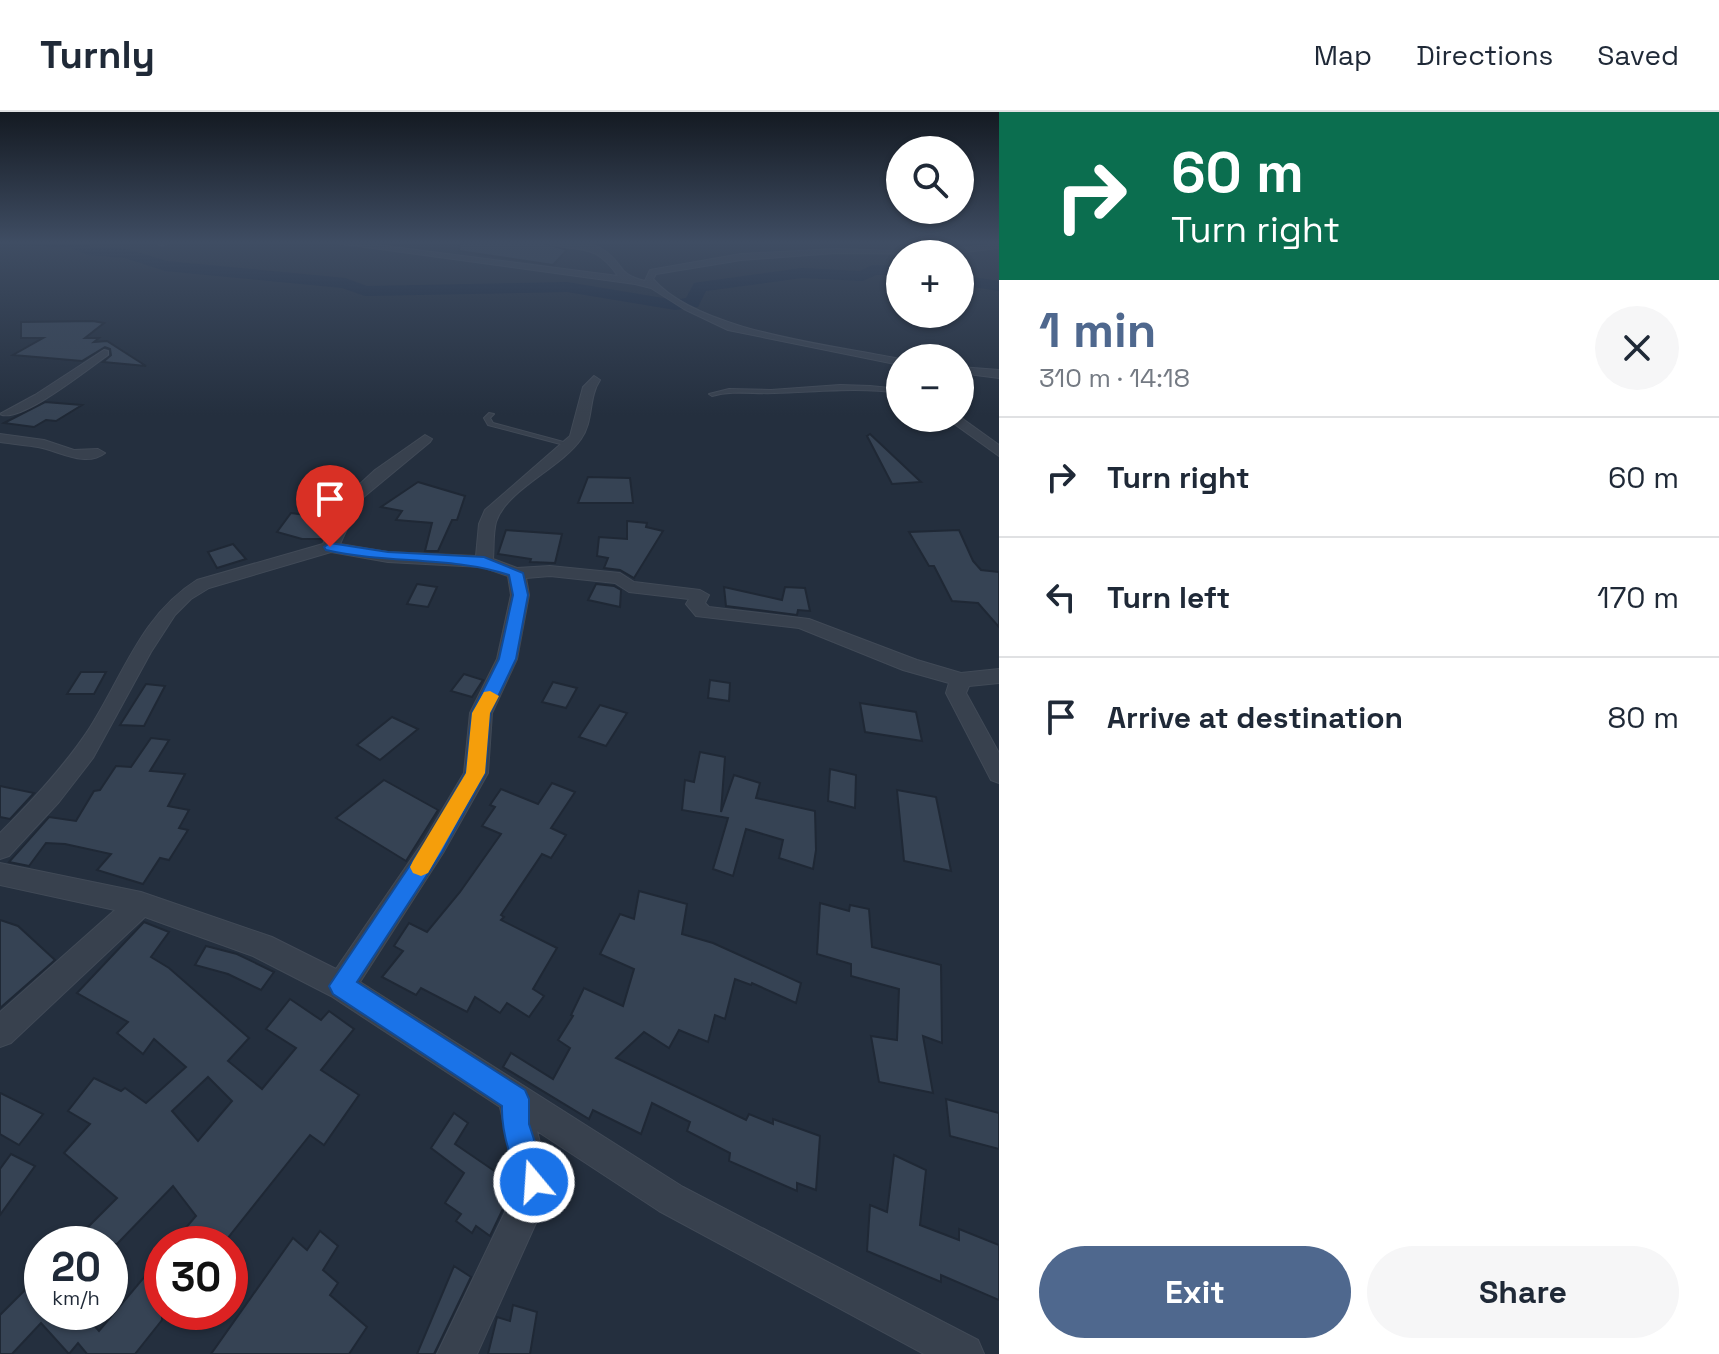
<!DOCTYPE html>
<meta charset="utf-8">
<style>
:root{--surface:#fff;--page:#f6f6f7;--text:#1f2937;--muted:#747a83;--line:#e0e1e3;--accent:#4f688e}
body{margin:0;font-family:"Space Grotesk",sans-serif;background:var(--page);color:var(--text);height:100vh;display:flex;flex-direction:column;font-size:30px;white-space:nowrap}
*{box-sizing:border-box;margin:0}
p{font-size:26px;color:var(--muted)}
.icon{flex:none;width:44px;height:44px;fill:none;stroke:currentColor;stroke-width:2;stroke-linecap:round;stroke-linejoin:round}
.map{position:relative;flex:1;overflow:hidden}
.drawer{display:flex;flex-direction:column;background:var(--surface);width:720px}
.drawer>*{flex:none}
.banner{background:#0b6e4f;color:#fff;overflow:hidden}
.tools{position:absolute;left:886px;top:24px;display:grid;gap:16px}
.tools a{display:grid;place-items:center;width:88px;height:88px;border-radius:50%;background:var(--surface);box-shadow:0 2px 6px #0004;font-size:40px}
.speed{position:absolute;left:24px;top:1114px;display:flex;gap:16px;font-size:40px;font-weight:700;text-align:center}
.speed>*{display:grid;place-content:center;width:104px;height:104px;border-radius:50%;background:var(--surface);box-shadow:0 2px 6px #0004;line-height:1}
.speed small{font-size:20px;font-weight:400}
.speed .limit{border:12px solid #d22;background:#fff;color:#111}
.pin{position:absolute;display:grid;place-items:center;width:68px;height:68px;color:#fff;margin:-82px -34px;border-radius:50% 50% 50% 0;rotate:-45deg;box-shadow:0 0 8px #0007}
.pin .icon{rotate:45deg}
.me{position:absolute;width:88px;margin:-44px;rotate:342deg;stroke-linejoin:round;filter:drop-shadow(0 0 6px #0008)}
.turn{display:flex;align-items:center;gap:28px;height:168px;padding:0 40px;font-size:36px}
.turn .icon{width:104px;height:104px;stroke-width:2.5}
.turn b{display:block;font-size:56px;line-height:68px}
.round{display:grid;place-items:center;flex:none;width:84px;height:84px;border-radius:42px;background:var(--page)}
.overview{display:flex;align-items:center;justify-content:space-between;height:136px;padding:0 40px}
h1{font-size:48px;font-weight:700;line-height:60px;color:var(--accent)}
.cta{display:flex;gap:16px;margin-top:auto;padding:16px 40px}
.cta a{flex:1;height:92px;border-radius:48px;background:var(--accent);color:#fff;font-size:32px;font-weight:700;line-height:92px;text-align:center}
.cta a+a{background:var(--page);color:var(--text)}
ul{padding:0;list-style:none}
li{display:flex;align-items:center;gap:24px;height:120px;padding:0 40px;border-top:2px solid var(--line)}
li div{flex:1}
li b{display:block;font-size:30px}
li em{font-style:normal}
header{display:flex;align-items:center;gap:48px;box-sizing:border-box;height:112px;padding:0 40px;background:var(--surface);border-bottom:2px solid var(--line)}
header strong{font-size:38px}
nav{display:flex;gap:44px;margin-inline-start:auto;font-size:28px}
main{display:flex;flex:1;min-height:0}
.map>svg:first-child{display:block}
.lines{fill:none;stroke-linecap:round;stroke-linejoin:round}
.river{fill:#17263c;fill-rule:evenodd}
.building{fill:#364354;stroke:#1f2835;stroke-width:2;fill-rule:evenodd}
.service-casing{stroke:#414a57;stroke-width:2}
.minor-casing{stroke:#414a57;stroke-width:2}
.service{fill:#38414e;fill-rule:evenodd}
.minor{fill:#38414e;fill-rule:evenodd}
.route{fill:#1a73e8;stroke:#114b97;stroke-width:2}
.slow{fill:#f59e0b}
</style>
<header>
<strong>Turnly</strong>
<nav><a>Map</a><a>Directions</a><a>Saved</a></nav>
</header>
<main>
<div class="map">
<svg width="999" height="1242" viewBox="0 0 999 1242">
<rect width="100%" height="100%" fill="#242f3e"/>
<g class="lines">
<!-- river -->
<g class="river">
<path d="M12,129h68l11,6 36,2 40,12 178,17 22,8 200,-4 108,18 11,-2 8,-15 6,-1 102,-14 58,3 12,-6h28v10h-24l-13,6 -61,-3 -96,13 -8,16 -23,3 -108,-18 -202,4 -23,-8 -177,-17 -40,-13 -37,-3 -17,-7 -52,-3z"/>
<path d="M960,163l39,6v10l-39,-6z"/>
</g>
</g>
<!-- building -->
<g class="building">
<path d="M460,129h78l29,9 -14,15 -94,-14z"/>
<path d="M93,209l11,2 -19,15h14l-5,4 13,-1 39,25 -43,-4 8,-7 -1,-6 -5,-2 -23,14 -69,-6 30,-17h-22v-16z"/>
<path d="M45,290l37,3 -26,16 -10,-1 -12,7 -30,-4z"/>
<path d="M870,322l51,48 -29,2 -25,-48z"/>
<path d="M588,365l42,1 3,25h-55z"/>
<path d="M418,370l47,14 -8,24h-5l-14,31h-13l7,-28 -36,-3 6,-9 -21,-4z"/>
<path d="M291,401l37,5 -6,21h-20l-25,-7z"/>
<path d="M627,409l20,2 -1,4 17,4 -29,47 -14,-8 -16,-2 4,-10 -11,-2 2,-19 28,2z"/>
<path d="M506,418l56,4 -7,29 -25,-1 1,-3 -33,-5z"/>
<path d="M959,418l14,31 8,9 18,2v55l-21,-24 -26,-2 -18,-35h-5l-20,-34z"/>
<path d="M233,432l13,15 -29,9 -9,-16z"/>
<path d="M417,472l20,3 -9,20 -21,-3z"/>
<path d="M596,472l18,2 7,4 -1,17 -32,-7z"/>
<path d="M724,475l58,13 3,-13 20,1 5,23 -12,-1 -1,5 -71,-9z"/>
<path d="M81,560h25l-12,22h-27z"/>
<path d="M464,562l19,6 -11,17 -21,-6z"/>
<path d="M710,568l20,3 -1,18 -21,-3z"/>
<path d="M553,570l24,6 -11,20 -24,-6z"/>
<path d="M146,572l19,2 -21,40 -24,-1z"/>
<path d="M860,591l56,9 6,29 -57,-9z"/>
<path d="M600,593l27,8 -21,33 -27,-9z"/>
<path d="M392,605l26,12 -38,31 -23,-15z"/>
<path d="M151,626l18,2 -19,31 35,3 -17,32 21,4 -10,18 9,2 -19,30 -9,-2 -17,26 -46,-14 14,-16 -46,-10 -19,-1 -17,23 -20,-4 40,-45 27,4 18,-30 6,-1 16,-24 15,1z"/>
<path d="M700,640l25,5 -4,55 13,-37 26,8 -4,15 59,13 1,39 -3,19 -34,-11 4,-18 -37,-11 -13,47 -20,-7 15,-51 -46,-8 3,-30 9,2z"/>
<path d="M830,657l26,6 -1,33 -27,-7z"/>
<path d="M384,668l54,30 -32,51 -70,-43z"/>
<path d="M552,671l23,9 -24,36 15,7 -15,23 -9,-4 -41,61 3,2 -3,3 56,28 -24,41 11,7 -15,21 -22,-14 -7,10 -25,-16 -8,15 -46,-24 -5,7 -34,-18 21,-26 -9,-5 15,-23 18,9 33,-40 41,-58 -19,-8 13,-19 -5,-2 11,-16 37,15z"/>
<path d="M0,674l34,7 -24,26 -10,-2z"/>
<path d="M897,678l39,7 15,74 -47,-10z"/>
<path d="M639,779l48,13 -5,30 31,9 88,40 -5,20 -44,-20 -1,2 -16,-6 -10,40 -10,-4 -7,27 -29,-12 -10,18 -25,-16 -28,26 130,62 3,-6 24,10v-5l47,17 -4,54 -19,-7v8l-68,-30 1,-8 -43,-22 3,-9 -38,-19 -11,31 -48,-24 -4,9 -86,-52 8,-14 42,26 17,-31 -12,-8 15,-24 -2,-1 13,-27 39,18 11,-37 -34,-15 20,-40 14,5z"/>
<path d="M820,791l29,8 1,-6 19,4 3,38 69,18 1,78 -19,-7 10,57 -54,-11 -8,-46 26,4 2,-51 -48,-13v-12l-34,-10z"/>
<path d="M0,808l18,6 37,34 -55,48z"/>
<path d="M144,810l25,10 -18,25 18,11 80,70 -21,23 34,28 34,-41 -30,-19 24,-30 31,21 8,-9 25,18 -33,41 38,25 -35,50 -14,-10 -87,109h-51l24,-28 -23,-30 -56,58h-46l46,-46 -53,-45 26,-29 -22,-13 26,-33 27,13 4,-3 21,15 40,-36 -32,-28 -11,15 -26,-21 11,-11 -51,-29zM208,965l24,24 -34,40 -26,-30z"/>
<path d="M206,834l31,8 37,18 -13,18 -33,-16 -33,-9z"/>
<path d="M0,981l43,21 -24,31 -19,-11z"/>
<path d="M946,987l53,14v36l-49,-13z"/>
<path d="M454,1001l14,10 -13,21 57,39v7l-22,46 -14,-10 -4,7 -16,-12 5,-7 -16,-11 19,-30 -33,-25z"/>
<path d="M11,1042l24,12 -35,49v-46z"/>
<path d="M894,1043l32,15 -6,55 39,15v-11l40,16v55l-58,-25v7l-74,-31 3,-46 17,7z"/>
<path d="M320,1119l18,15 -15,24 15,13 -8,12 37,32 -18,27h-138l82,-116 14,12z"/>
<path d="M162,1144v64l-27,34h-48l-9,-11 -9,11 -28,-31 -29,31h-12v-39l42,-42v39h40l17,19z"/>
<path d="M454,1154l17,11 -37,77h-17z"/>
<path d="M513,1193l24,7 -7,42h-42l9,-37 13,4z"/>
</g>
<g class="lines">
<defs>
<g id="service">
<path d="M840,273l30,1 30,3v4c-42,-6 -83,-1 -126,0 -21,1 -41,-3 -62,3l-3,-2 20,-5 42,1z"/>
<path d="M489,301l5,1 -4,4 3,5 78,21 -3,2 -80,-21 -4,-7z"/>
</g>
<g id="minor">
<path d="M161,129h9l-7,5 -4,-2z"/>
<path d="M322,129h24l272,35c-26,-38 -43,-21 -77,-35 21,0 46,-3 64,10 21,15 10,22 40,30l5,-11 91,-16 95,-5 87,3 76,-8v4l-53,6 -110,-1 -95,7 -85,14 -3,5c46,53 180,66 247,80v6l-172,-35 -44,-21 -33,-21 -16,-4z"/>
<path d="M104,238l4,1v4c-19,13 -89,70 -108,59l35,-19z"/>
<path d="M960,255l39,3v8l-39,-5z"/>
<path d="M594,264l6,4c-12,18 -6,41 -19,59 -20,29 -75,51 -85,83 -3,11 -2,25 -3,37l24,9 33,-2 70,7 14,9 66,8 9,5 -4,8 4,4 100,12 108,41 44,13 38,-4v14l-30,3 -3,7 33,60v30l-8,-3 -45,-87 3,-10 -46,-13 -104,-42 -103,-12 -10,-12 3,-5 -60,-7 -14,-9 -65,-7 -24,2 3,17 -12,64 -25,54 -4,60 -45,80 -83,129 323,205 295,153 6,14h-60l-265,-143 -122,-80 13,50 -6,24 -67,149h-40l78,-163 -1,-22 -14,-62 -169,-111 -78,-40 -108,-39 -134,126 -11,4v-35l115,-102 -115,-25v-22l141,29 131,45 64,32 89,-130 39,-66 6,-60 27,-54 14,-64 -3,-19 -26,-9 -94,-5 -57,-10 -122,36 -18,11 -16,16 -24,37 -58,106 -34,44 -50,54 -9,3v-26c32,-32 64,-66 89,-104 34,-53 52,-114 108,-149l126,-36 25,-49 27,-25 50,-35 7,4 -2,3 -70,58 -20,44 48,8 88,4 3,-32 6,-14 85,-74 13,-49z"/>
<path d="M960,305l39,28v11l-53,-38z"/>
<path d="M0,322l44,6 30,10 24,-1 7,4c-19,15 -46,-2 -67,-6 -13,-2 -25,-3 -38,-5z"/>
</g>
</defs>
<!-- service casing -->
<use href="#service" class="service-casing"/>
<!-- minor casing -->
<use href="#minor" class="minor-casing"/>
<!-- service -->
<use href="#service" class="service"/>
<!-- minor -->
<use href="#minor" class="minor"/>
</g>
<!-- sky -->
<linearGradient id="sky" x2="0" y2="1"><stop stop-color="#141a22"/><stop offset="0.43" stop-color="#3f4d63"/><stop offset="1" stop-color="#3f4d63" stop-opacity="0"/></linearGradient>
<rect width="999" height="303" fill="url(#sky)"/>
<!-- route -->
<path class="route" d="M330,431l58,9 96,5 39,16 5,22 -8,43 -4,21 -26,54 -5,60 -43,79 -85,130 168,108 4,9v25l19,58 -4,10 -10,4 -10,-4c-11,-27 -23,-57 -22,-86l-169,-112 -4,-8 98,-146 39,-67 6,-60 27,-54 14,-64 -4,-20c-56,-19 -123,-11 -183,-25l-2,-3z"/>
<!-- slow -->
<path class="slow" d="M490,579l9,5 -9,17 -5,60 -57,100 -7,3 -8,-3 -3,-6 3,-6 53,-88 6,-60 12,-21z"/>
</svg>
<div class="tools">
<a><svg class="icon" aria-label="search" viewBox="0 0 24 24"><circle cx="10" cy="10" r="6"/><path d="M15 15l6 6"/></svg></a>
<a>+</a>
<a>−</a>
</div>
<div class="speed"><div>20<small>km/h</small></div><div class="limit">30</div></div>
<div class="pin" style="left:330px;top:435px;background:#d93025"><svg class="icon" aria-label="arrive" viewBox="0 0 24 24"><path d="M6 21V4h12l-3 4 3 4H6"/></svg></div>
<svg class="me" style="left:534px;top:1070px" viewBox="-20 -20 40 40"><circle r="17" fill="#1a73e8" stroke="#fff" stroke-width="3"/><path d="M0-11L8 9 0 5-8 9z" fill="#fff"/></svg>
</div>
<section class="drawer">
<div class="banner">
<div class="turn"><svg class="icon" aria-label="right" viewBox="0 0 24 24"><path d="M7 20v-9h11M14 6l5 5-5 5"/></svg><div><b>60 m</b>Turn right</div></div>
</div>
<div class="overview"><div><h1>1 min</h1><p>310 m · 14:18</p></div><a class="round"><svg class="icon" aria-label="close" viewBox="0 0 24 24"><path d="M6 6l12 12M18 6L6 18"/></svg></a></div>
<ul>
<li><svg class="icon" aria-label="right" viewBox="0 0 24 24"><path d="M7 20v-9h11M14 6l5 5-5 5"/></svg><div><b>Turn right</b></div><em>60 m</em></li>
<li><svg class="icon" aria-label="left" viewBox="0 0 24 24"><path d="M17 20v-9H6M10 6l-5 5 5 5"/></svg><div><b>Turn left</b></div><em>170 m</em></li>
<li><svg class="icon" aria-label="arrive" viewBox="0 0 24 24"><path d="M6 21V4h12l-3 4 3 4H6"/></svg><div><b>Arrive at destination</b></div><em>80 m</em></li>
</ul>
<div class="cta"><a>Exit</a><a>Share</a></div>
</section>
</main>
